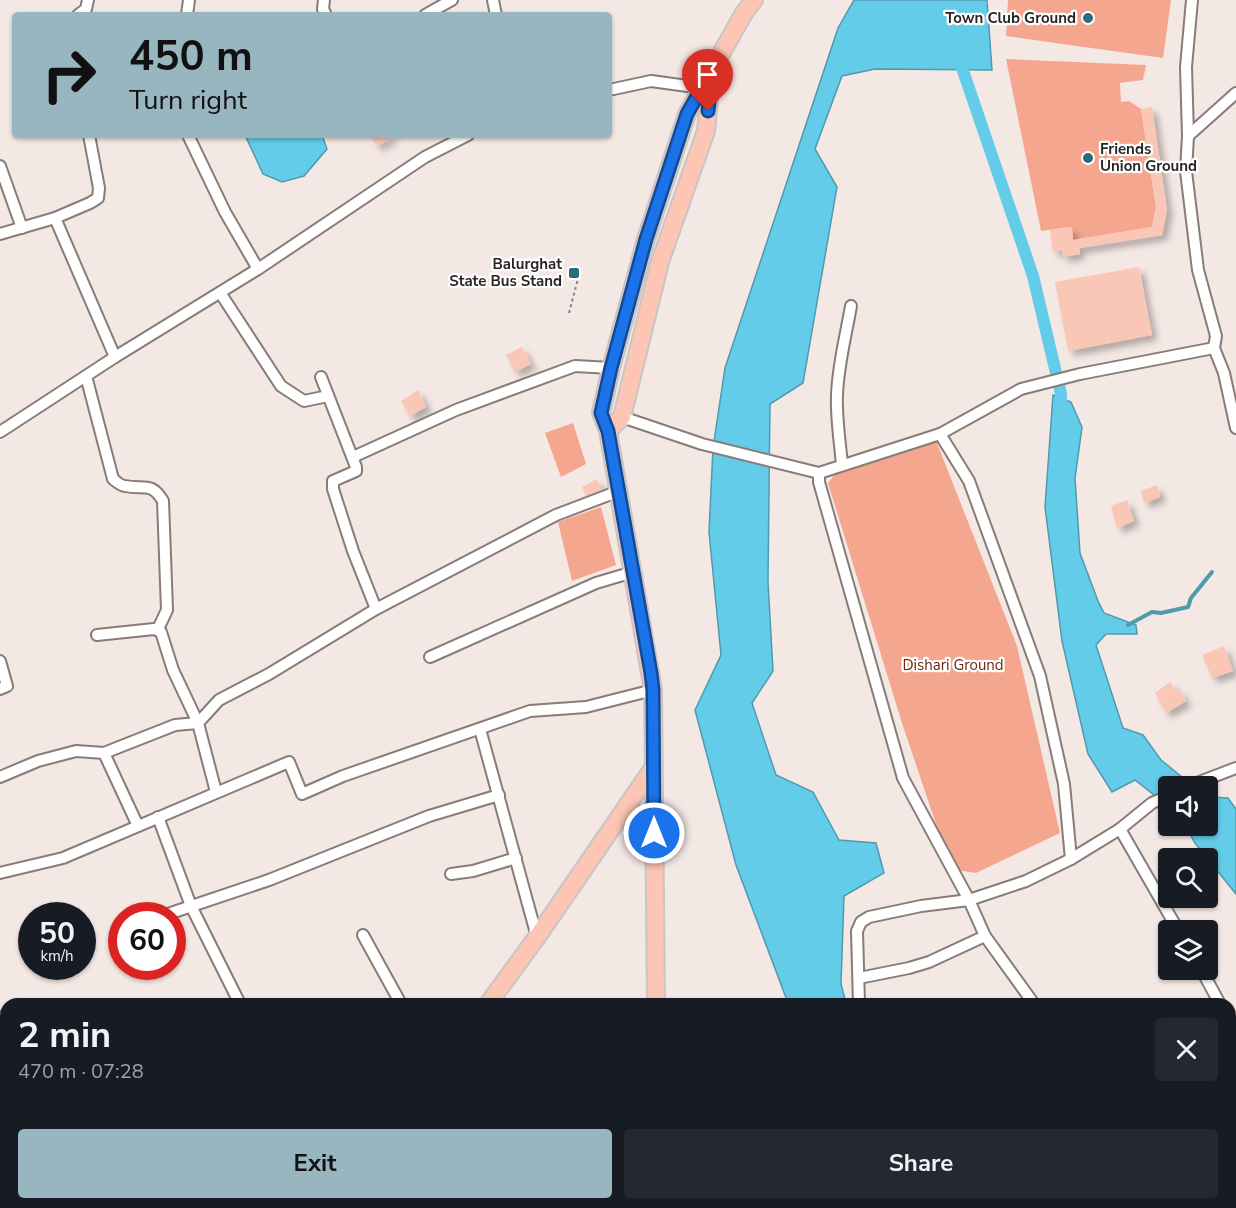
<!DOCTYPE html>
<meta charset="utf-8">
<style>
:root{--surface:#171b24;--page:#242831;--text:#f1f3f6;--muted:#9ea1a6;--accent:#97b6c0}
body{margin:0;font-family:"Nunito Sans",sans-serif;background:var(--page);color:var(--text);height:100vh;display:flex;flex-direction:column;font-size:22px;white-space:nowrap}
*{box-sizing:border-box;margin:0}
p{font-size:20px;color:var(--muted)}
.icon{flex:none;width:33px;height:33px;fill:none;stroke:currentColor;stroke-width:2;stroke-linecap:round;stroke-linejoin:round}
.map{position:relative;flex:1;overflow:hidden}
.sheet{position:absolute;left:0px;top:998px;width:1236px;height:212px;display:flex;flex-direction:column;background:var(--surface);border-radius:18px 18px 0 0;box-shadow:0 2px 4px #0004}
.sheet>*{flex:none}
.guide{position:absolute;left:12px;top:12px;width:600px;height:126px;border-radius:6px;box-shadow:0 2px 4px #0004;background:#97b6c0;color:#111;overflow:hidden}
.buttons{position:absolute;left:1158px;top:776px;display:grid;gap:12px}
.buttons a{display:grid;place-items:center;width:60px;height:60px;border-radius:6px;background:var(--surface);box-shadow:0 2px 4px #0004;font-size:30px}
.speed{position:absolute;left:18px;top:902px;display:flex;gap:12px;font-size:30px;font-weight:700;text-align:center}
.speed>*{display:grid;place-content:center;width:78px;height:78px;border-radius:50%;background:var(--surface);box-shadow:0 2px 4px #0004;line-height:1}
.speed small{font-size:15px;font-weight:400}
.speed .limit{border:9px solid #d22;background:#fff;color:#111}
.pin{position:absolute;display:grid;place-items:center;width:51px;height:51px;color:#fff;margin:-62px -26px;border-radius:50% 50% 50% 0;rotate:-45deg;box-shadow:0 0 6px #0007}
.pin .icon{rotate:45deg}
.me{position:absolute;width:66px;margin:-33px;rotate:0deg;stroke-linejoin:round;filter:drop-shadow(0 0 4px #0008)}
.turn{display:flex;align-items:center;gap:21px;height:126px;padding:0 18px;font-size:27px}
.turn .icon{width:78px;height:78px;stroke-width:2.5}
.turn b{display:block;font-size:42px;line-height:51px}
.round{display:grid;place-items:center;flex:none;width:63px;height:63px;border-radius:6px;background:var(--page)}
.overview{display:flex;align-items:center;justify-content:space-between;height:102px;padding:0 18px}
h1{font-size:36px;font-weight:700;line-height:45px}
.action{display:flex;gap:12px;margin-top:auto;padding:12px 18px}
.action a{flex:1;height:69px;border-radius:6px;background:var(--accent);color:#111;font-size:24px;font-weight:700;line-height:69px;text-align:center}
.action a+a{background:var(--page);color:var(--text)}
.map>svg:first-child{display:block}
.green{fill:#f4a78e}
.water{fill:#62cce9;stroke:#519aae;stroke-width:1.5}
.lines{fill:none;stroke-linecap:round;stroke-linejoin:round}
.stream{stroke:#519aae;stroke-width:4}
.canal{stroke:#62cce9;stroke-width:12}
.building{fill:#fac6b6;filter:url(#shadow)}
.minor-casing{stroke:#867c78;stroke-width:14}
.primary-casing{stroke:#c7c6c6;stroke-width:20}
.trunk-casing{stroke:#c7c6c6;stroke-width:21}
.path{stroke:#8a8280;stroke-width:2;stroke-dasharray:3 3;stroke-linecap:butt}
.minor{stroke:#fff;stroke-width:10}
.primary{stroke:#fcc5b4;stroke-width:16}
.trunk{stroke:#fbb29b;stroke-width:18}
.route-casing{stroke:#114b97;stroke-width:15}
.route{stroke:#1a73e8;stroke-width:10}
.poi-dot{fill:#296c7d;stroke:#fff;stroke-width:2}
.labels{text-anchor:middle;dominant-baseline:central;stroke-width:4.5;stroke-linejoin:round;paint-order:stroke}
.poi-label{font-size:15px;font-weight:bold;fill:#292524;stroke:#fff;text-anchor:end}
.park-label{font-size:15px;fill:#6e270d;stroke:#fff}
</style>
<div class="map">
<svg width="1236" height="1208" viewBox="0 0 1236 1208">
<defs>
<filter id="shadow"><feDropShadow dx="5.5" dy="5.5" stdDeviation="3" flood-color="#0004"/></filter>
</defs>
<rect width="100%" height="100%" fill="#f4e8e4"/>
<!-- green -->
<g class="green">
<path d="M1008,0h163l-8,58 -157,-22z"/>
<path d="M1006,59l140,6 -3,15 -23,3 1,19 8,-1 12,8 15,99 -4,19 -79,13 -2,-13 -30,4z"/>
<path d="M573,423l13,41 -25,13 -16,-44z"/>
<path d="M935,438l82,208 43,187 -84,40 -25,-4 -49,-146 -74,-240 11,-14z"/>
<path d="M601,507l15,58 -44,16 -14,-59z"/>
</g>
<!-- water -->
<g class="water">
<path d="M854,0h133l5,70 -117,-1 -33,7 -27,73 22,38 -34,196 -33,21 -2,178 5,89 -21,32 24,72 37,17 26,48 37,3 8,30 -40,23 -3,88 5,19h-58l-52,-138 -41,-155 26,-55 -12,-123 4,-84 12,-80 113,-340z"/>
<path d="M245,135h77l5,14 -23,27 -22,6 -19,-8z"/>
<path d="M1053,395l18,7 11,25 -7,51 5,75 18,48 6,12 32,12 1,9h-31l-10,11 27,83 20,7 18,25 32,26h-25v20l-33,-26 -23,12 -24,-38 -26,-113 -17,-134z"/>
<path d="M1208,797l20,1 8,11v85l-41,-51 -10,-18h23z"/>
<path d="M852,1203h63l-1,5h-61z"/>
</g>
<g class="lines">
<!-- stream -->
<path class="stream" d="M1128,625l24,-13 9,1 27,-6 3,-9 21,-26"/>
<!-- canal -->
<path class="canal" d="M958,56l75,220 28,118v19"/>
</g>
<!-- building -->
<g class="building">
<path d="M1152,107l15,103 -5,25 -83,13 1,6 -17,3 -1,-7 -9,2 -3,-22 22,-3 1,13 79,-13 4,-19 -15,-99z"/>
<path d="M370,135h26l-19,11z"/>
<path d="M1139,267l13,68 -84,16 -13,-69z"/>
<path d="M522,347l9,17 -16,8 -9,-17z"/>
<path d="M418,390l8,17 -16,9 -9,-15z"/>
<path d="M597,479l5,11 -16,6 -4,-9z"/>
<path d="M1157,485l3,12 -16,6 -3,-12z"/>
<path d="M1127,500l7,21 -17,7 -6,-22z"/>
<path d="M1224,646l9,25 -21,7 -10,-23z"/>
<path d="M1170,682l6,10 4,-2 6,11 -20,12 -11,-20z"/>
</g>
<g class="lines">
<defs>
<g id="minor">
<path d="M324,0l-1,9 3,6"/>
<path d="M493,0l3,15"/>
<path d="M1192,0l-6,67 2,69 -2,35 12,99 18,66 -2,12 10,25 12,55"/>
<path d="M78,15l8,-6 2,-9"/>
<path d="M187,15l2,-15"/>
<path d="M425,15l27,-15"/>
<path d="M609,90l42,-9 51,7"/>
<path d="M188,135l37,77 33,57"/>
<path d="M1188,136l48,-43"/>
<path d="M0,166l22,62"/>
<path d="M55,218l60,139"/>
<path d="M0,234l55,-16 35,-15 8,-5 1,-10 -10,-53"/>
<path d="M221,294l60,92 23,15 24,-5"/>
<path d="M86,376l27,103c4,3 8,7 12,7 19,4 26,-5 38,15l4,109 -9,19"/>
<path d="M321,377l35,90v4l-23,10v8l20,62 23,58"/>
<path d="M622,417l80,27 117,29 121,-39 81,-45 59,-15 134,-26"/>
<path d="M0,432l115,-75 143,-88 167,-112 43,-22"/>
<path d="M940,434l29,47 71,195 24,108 7,75"/>
<path d="M353,457l103,-47 119,-44 36,2"/>
<path d="M842,465c-2,-23 -6,-47 -5,-70 1,-30 9,-60 14,-89"/>
<path d="M819,473v9l84,296 66,122 -48,6 -52,11 -8,5 -4,9 2,73"/>
<path d="M97,635l57,-6 7,3 12,38 25,53 18,69"/>
<path d="M430,657l166,-74 37,-11"/>
<path d="M0,661l7,25 -7,3"/>
<path d="M480,729l57,208"/>
<path d="M104,753l34,73"/>
<path d="M0,777l38,-16 38,-10 28,2 71,-28 23,-2 21,-23 50,-26 107,-65 180,-94 63,-24"/>
<path d="M1189,786l47,-18"/>
<path d="M158,817l33,89 49,98"/>
<path d="M1120,829l58,101"/>
<path d="M0,873l63,-15 226,-96 13,32 41,-18 187,-65 56,-4 67,-17"/>
<path d="M451,874l22,-3 43,-13"/>
<path d="M165,915l104,-35 160,-64 70,-21"/>
<path d="M363,935l38,69"/>
<path d="M1201,969l19,35"/>
<path d="M859,978l50,-10 20,-6 56,-26"/>
<path d="M1034,1004l-49,-68 -16,-36 57,-19 45,-22 49,-30 32,-26 16,-7"/>
<path d="M0,1017l6,13"/>
<path d="M1230,1023l6,11"/>
<path d="M1230,1056l6,-3"/>
<path d="M0,1145l6,-3"/>
<path d="M1230,1174l6,-4"/>
<path d="M81,1203l2,5"/>
<path d="M923,1203l1,5"/>
<path d="M1177,1203l4,5"/>
<path d="M972,1208l13,-5"/>
</g>
<g id="primary">
<path d="M608,431l14,-14 38,-155 46,-131 5,-54"/>
<path d="M488,1004l49,-67 116,-169"/>
<path d="M656,1004l-3,-314 -45,-259 -7,-18 10,-45 35,-129 41,-125 57,-101 10,-13"/>
</g>
<g id="trunk">
<path d="M688,1203l3,5"/>
<path d="M340,1208l4,-5"/>
</g>
</defs>
<!-- minor casing -->
<use href="#minor" class="minor-casing"/>
<!-- primary casing -->
<use href="#primary" class="primary-casing"/>
<!-- trunk casing -->
<use href="#trunk" class="trunk-casing"/>
<!-- path -->
<path class="path" d="M569,313l11,-42"/>
<!-- minor -->
<use href="#minor" class="minor"/>
<!-- primary -->
<use href="#primary" class="primary"/>
<!-- trunk -->
<use href="#trunk" class="trunk"/>
</g>
<g class="lines">
<defs>
<path id="route" d="M654,833l-1,-143 -2,-17 -43,-242 -7,-18 10,-45 35,-129 41,-125 25,-44 -4,41"/>
</defs>
<!-- route casing -->
<use href="#route" class="route-casing"/>
<!-- route -->
<use href="#route" class="route"/>
</g>
<!-- markers -->
<g class="poi-dot">
<circle cx="1088" cy="18" r="6"/>
<circle cx="1088" cy="158" r="6"/>
<rect x="568" y="267" width="12" height="12" rx="3"/>
</g>
<g class="labels">
<!-- poi labels -->
<g class="poi-label">
<text x="1076" y="18">Town Club Ground</text>
<text x="1100" y="149" text-anchor="start">Friends<tspan x="1100" dy="17">Union Ground</tspan></text>
<text x="562" y="264">Balurghat<tspan x="562" dy="17">State Bus Stand</tspan></text>
</g>
<!-- park labels -->
<g class="park-label">
<text x="953" y="665">Dishari Ground</text>
</g>
</g>
</svg>
<div class="buttons">
<a><svg class="icon" aria-label="sound" viewBox="0 0 24 24"><path d="M4 9h4l5-4v14l-5-4H4zM17 9q2 3 0 6"/></svg></a>
<a><svg class="icon" aria-label="search" viewBox="0 0 24 24"><circle cx="10" cy="10" r="6"/><path d="M15 15l6 6"/></svg></a>
<a><svg class="icon" aria-label="layers" viewBox="0 0 24 24"><path d="M12 4l9 5-9 5-9-5zM3 14l9 5 9-5"/></svg></a>
</div>
<div class="speed"><div>50<small>km/h</small></div><div class="limit">60</div></div>
<div class="pin" style="left:708px;top:111px;background:#d93025"><svg class="icon" aria-label="arrive" viewBox="0 0 24 24"><path d="M6 21V4h12l-3 4 3 4H6"/></svg></div>
<svg class="me" style="left:654px;top:833px" viewBox="-20 -20 40 40"><circle r="17" fill="#1a73e8" stroke="#fff" stroke-width="3"/><path d="M0-11L8 9 0 5-8 9z" fill="#fff"/></svg>
<div class="guide">
<div class="turn"><svg class="icon" aria-label="right" viewBox="0 0 24 24"><path d="M7 20v-9h11M14 6l5 5-5 5"/></svg><div><b>450 m</b>Turn right</div></div>
</div>
<section class="sheet">
<div class="overview"><div><h1>2 min</h1><p>470 m · 07:28</p></div><a class="round"><svg class="icon" aria-label="close" viewBox="0 0 24 24"><path d="M6 6l12 12M18 6L6 18"/></svg></a></div>
<div class="action"><a>Exit</a><a>Share</a></div>
</section>
</div>
